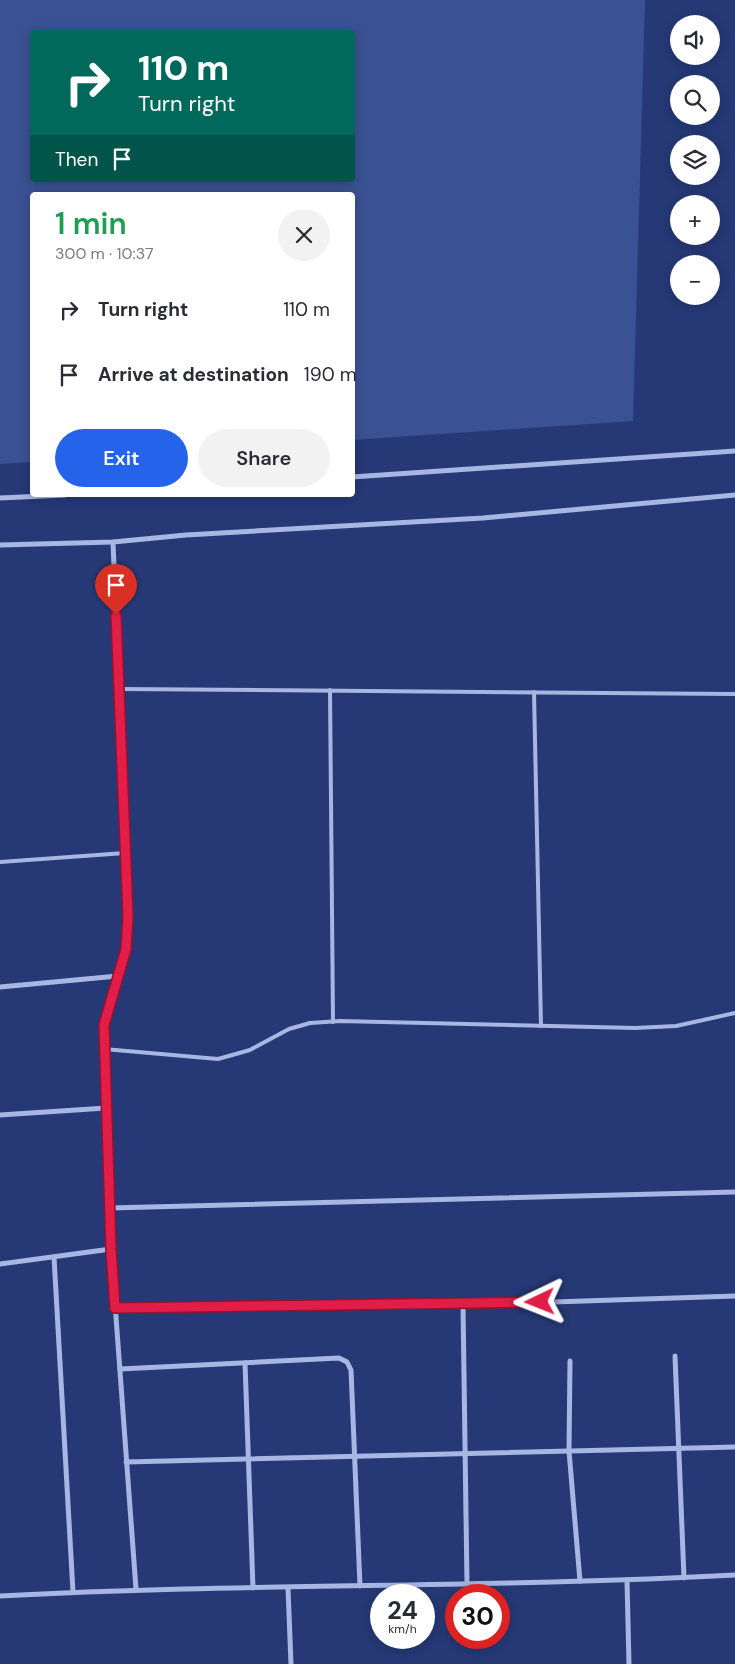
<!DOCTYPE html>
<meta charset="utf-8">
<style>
:root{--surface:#fff;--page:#f2f2f3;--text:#2b2b33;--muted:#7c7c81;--accent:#2563eb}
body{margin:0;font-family:"DM Sans",sans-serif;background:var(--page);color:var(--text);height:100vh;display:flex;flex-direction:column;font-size:19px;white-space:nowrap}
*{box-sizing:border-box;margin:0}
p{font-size:16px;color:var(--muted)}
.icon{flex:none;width:28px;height:28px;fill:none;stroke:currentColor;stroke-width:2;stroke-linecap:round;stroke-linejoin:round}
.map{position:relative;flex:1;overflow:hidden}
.details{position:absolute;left:30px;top:192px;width:325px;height:305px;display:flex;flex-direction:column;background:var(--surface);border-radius:5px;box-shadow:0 2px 12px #0003}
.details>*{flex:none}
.guide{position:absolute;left:30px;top:30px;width:325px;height:152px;border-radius:5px;box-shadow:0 2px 12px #0003;background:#00695c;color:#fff;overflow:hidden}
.tools{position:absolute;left:670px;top:15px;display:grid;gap:10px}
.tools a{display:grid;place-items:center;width:50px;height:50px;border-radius:50%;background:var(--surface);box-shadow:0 2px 12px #0003;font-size:25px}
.speed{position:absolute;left:370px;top:1584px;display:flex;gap:10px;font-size:25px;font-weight:700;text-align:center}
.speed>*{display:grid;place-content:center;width:65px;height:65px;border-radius:50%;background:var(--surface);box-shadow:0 2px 12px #0003;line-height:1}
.speed small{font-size:12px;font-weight:400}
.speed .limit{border:8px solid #d22;background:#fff;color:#111}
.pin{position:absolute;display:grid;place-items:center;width:42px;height:42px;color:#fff;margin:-51px -21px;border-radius:50% 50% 50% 0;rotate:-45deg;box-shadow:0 0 5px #0007}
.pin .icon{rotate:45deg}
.me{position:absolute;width:55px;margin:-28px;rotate:268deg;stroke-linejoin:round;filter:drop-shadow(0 0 4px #0008)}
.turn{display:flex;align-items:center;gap:18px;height:105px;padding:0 25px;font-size:22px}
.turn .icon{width:65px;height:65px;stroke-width:2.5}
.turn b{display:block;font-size:35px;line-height:42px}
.then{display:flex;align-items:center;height:48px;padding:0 25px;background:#0003;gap:10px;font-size:19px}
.round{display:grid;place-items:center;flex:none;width:52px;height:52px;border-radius:26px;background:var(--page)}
.summary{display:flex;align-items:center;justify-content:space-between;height:85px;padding:0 25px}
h1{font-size:30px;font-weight:600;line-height:38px;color:#1e9e55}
.action{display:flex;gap:10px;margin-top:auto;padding:10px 25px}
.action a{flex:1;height:58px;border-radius:30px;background:var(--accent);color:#fff;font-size:20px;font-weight:600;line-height:58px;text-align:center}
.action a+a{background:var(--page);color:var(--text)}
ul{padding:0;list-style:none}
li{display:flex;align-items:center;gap:15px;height:65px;padding:0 25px}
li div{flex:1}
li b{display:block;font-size:19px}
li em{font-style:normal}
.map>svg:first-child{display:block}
.green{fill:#3a5193;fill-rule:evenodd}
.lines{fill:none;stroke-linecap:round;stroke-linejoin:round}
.lane{stroke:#a7b6e2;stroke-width:4}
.street{stroke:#a7b6e2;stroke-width:5}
.route-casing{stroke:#92132f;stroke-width:12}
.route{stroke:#e11d48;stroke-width:9}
</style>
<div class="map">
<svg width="735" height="1664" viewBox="0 0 735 1664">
<rect width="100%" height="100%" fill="#263976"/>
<!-- green -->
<path class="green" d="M0,0h645l-12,421 -280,19 -1,-245h-320v267l-32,2zM352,32v148h-320v-148z"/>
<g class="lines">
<!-- lane -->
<g class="lane">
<path d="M119,689l616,5"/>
<path d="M330,690l3,332"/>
<path d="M534,692l7,334"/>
<path d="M0,862l125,-9"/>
<path d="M104,1049l114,10 32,-9 39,-21 21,-6 30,-2 295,7 41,-2 59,-13"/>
</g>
<!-- street -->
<g class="street">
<path d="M352,477l383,-26"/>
<path d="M0,498l65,-3"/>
<path d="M113,542l15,373 -2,34 -22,76v24l7,200 25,340"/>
<path d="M0,545l113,-3 73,-7 297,-17 252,-23"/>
<path d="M0,987l118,-11"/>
<path d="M0,1115l106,-7"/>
<path d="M110,1208l625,-16"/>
<path d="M54,1257l19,335"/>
<path d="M0,1264l111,-15"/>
<path d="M463,1305l4,279"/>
<path d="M115,1308l348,-3 272,-9"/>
<path d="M675,1356l9,222"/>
<path d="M570,1361l-1,90 11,130"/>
<path d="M245,1363l8,225"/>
<path d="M120,1369l219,-11 8,4 4,8 9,216"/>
<path d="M126,1462l609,-15"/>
<path d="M627,1580l2,84"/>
<path d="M288,1588l3,76"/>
<path d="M0,1596c245,-13 490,-8 735,-21"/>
</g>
</g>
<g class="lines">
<defs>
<path id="route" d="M116,615l12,301 -2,33 -22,76 7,224 4,59 425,-6"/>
</defs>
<!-- route casing -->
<use href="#route" class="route-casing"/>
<!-- route -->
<use href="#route" class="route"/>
</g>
</svg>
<div class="tools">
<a><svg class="icon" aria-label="sound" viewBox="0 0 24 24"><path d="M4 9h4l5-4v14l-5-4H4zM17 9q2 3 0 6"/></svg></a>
<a><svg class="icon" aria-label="search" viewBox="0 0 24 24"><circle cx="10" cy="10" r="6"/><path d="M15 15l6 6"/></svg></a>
<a><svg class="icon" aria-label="layers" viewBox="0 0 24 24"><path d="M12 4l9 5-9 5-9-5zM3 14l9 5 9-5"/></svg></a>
<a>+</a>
<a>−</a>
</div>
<div class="speed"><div>24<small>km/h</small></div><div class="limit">30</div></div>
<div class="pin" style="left:116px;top:615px;background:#d93025"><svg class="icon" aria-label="arrive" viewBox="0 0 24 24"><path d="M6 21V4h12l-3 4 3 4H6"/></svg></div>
<svg class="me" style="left:540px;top:1302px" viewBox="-20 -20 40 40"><path d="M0-17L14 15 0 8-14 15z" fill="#e11d48" stroke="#fff" stroke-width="4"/></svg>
<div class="guide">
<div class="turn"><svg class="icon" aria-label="right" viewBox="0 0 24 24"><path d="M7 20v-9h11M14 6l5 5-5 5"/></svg><div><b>110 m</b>Turn right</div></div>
<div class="then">Then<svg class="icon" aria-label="arrive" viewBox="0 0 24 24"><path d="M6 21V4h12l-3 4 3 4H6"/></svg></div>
</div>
<section class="details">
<div class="summary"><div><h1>1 min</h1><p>300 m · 10:37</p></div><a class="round"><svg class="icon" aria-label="close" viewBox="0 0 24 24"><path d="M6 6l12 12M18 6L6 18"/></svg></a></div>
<ul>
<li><svg class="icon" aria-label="right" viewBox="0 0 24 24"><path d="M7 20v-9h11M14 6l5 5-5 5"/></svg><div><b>Turn right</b></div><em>110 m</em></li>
<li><svg class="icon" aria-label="arrive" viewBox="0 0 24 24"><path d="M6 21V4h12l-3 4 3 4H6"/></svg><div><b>Arrive at destination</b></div><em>190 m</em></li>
</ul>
<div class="action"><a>Exit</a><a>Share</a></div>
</section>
</div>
